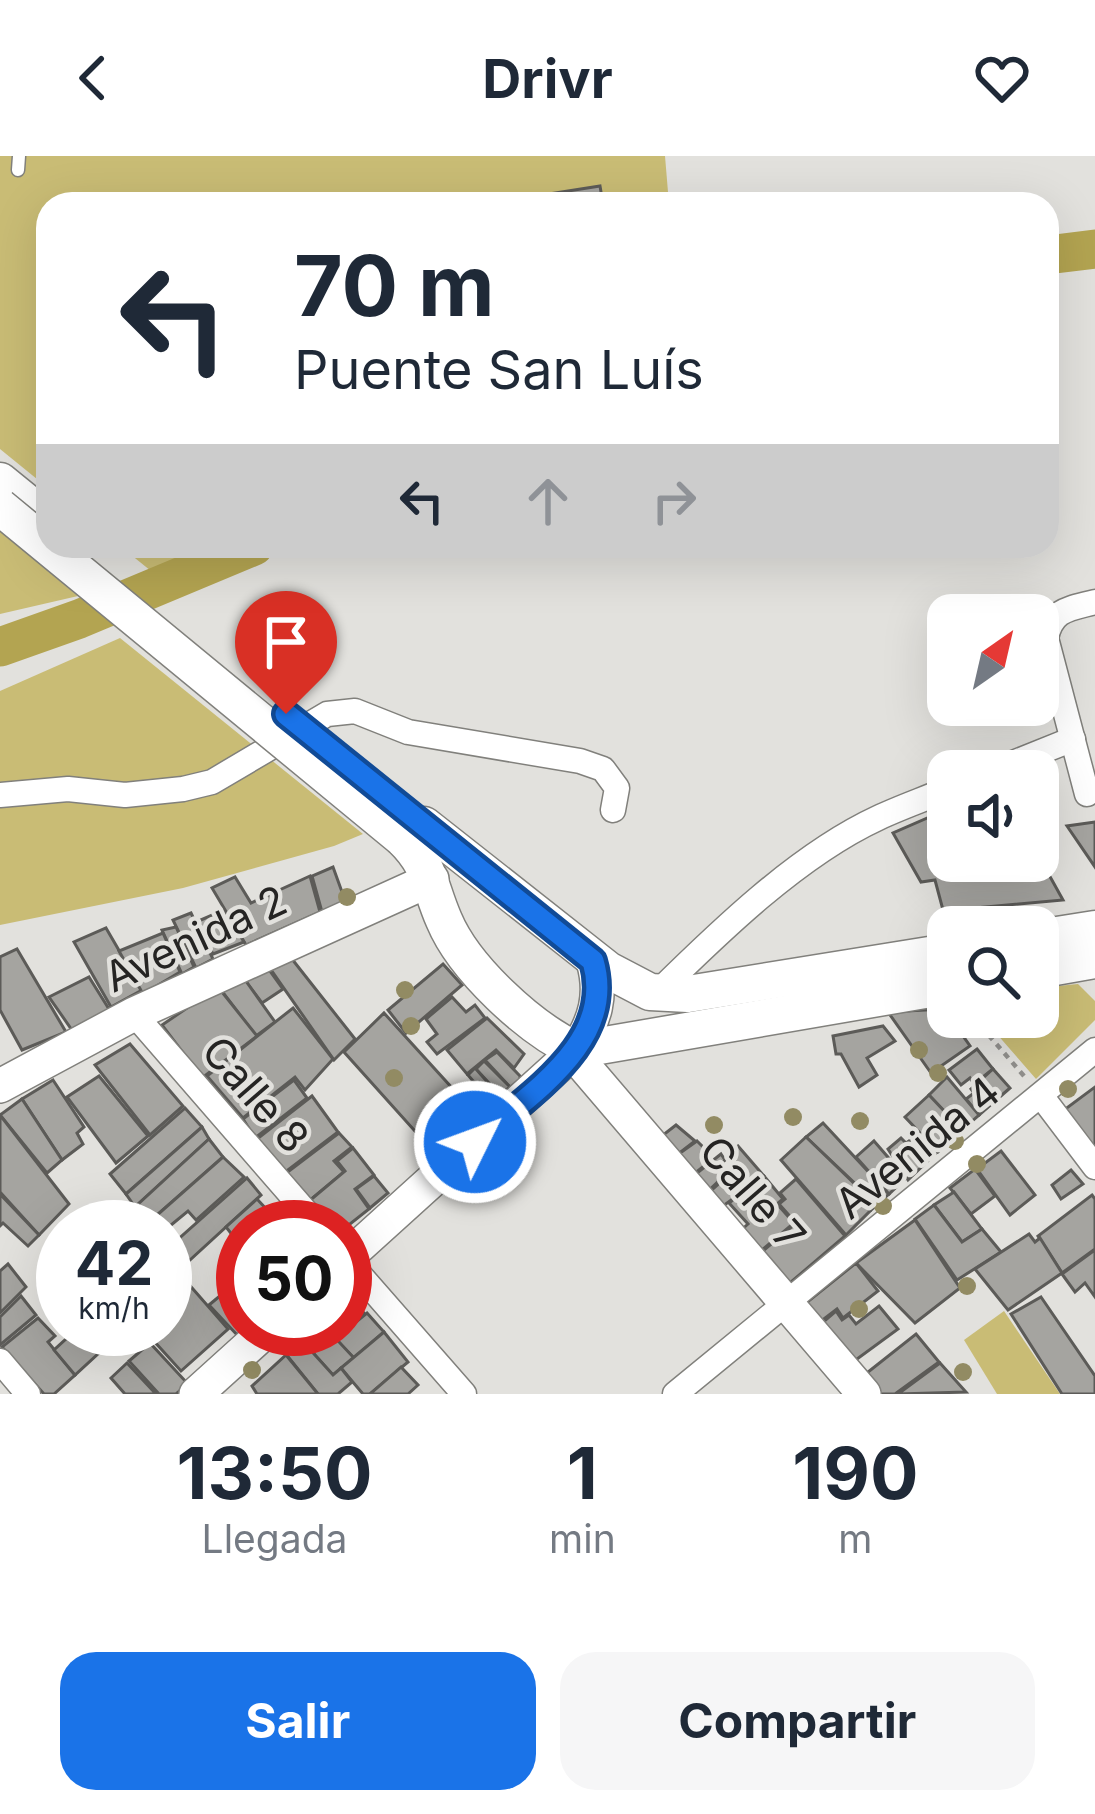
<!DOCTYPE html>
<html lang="es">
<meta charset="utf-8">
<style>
:root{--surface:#fff;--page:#f6f6f7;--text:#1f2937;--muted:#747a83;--accent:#1a73e8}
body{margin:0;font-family:Inter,sans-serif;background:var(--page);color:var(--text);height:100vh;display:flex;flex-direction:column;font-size:45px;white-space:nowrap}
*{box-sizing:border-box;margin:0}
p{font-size:39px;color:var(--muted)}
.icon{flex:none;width:66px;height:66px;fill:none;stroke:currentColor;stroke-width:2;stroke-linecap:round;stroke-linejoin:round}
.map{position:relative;height:1238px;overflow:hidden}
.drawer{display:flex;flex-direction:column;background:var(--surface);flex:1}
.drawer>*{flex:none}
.top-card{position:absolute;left:36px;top:36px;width:1023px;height:366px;border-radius:36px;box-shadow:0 12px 48px #0002;background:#fff;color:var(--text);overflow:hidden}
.needle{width:78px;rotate:34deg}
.controls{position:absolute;left:927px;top:438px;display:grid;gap:24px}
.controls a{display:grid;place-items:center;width:132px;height:132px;border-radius:24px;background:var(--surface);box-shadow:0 12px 48px #0002;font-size:60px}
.speed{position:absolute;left:36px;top:1044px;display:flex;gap:24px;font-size:60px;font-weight:700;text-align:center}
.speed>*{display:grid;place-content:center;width:156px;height:156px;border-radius:50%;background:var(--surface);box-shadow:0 12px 48px #0002;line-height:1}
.speed small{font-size:30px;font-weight:400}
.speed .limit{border:18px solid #d22;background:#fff;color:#111}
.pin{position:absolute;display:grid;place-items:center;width:102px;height:102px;color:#fff;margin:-123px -51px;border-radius:50% 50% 50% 0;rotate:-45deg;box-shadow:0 0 12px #0007}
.pin .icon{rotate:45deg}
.me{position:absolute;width:132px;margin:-66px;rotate:48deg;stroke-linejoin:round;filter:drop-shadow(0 0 9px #0008)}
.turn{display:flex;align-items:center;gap:42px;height:252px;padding:0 60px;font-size:54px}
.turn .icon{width:156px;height:156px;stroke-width:2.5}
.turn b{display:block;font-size:84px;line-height:102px}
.lanes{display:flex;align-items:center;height:114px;padding:0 60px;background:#0003;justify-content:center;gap:60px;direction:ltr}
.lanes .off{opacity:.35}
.eta{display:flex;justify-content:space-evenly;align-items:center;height:204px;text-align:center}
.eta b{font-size:72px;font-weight:700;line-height:84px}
.action{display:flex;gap:24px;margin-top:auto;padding:24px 60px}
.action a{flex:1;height:138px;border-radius:36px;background:var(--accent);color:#fff;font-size:48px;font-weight:700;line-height:138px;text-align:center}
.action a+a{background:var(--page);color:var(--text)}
header{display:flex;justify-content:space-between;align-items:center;height:156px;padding:0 60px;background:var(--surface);font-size:54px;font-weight:700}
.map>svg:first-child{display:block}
.green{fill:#c9bc75}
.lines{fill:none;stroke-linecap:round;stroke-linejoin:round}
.river{stroke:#b3a451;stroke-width:39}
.building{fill:#a5a4a0;stroke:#5c5b58;stroke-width:3}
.lane-casing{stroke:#81807c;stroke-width:15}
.street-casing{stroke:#81807c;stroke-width:27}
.secondary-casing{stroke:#81807c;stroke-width:36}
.primary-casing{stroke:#81807c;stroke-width:39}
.path{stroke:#91908d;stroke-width:4.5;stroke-dasharray:6 6;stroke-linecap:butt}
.lane{stroke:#fff;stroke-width:12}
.street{stroke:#fff;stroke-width:24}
.secondary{stroke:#fff;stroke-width:33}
.primary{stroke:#fff;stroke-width:36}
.primary-bridge-casing{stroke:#81807c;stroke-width:39;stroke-linecap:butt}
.primary-bridge{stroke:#fff;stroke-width:36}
.tree{fill:#928b63}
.route-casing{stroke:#114b97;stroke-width:30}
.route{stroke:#1a73e8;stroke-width:21}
.labels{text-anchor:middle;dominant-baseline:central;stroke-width:9;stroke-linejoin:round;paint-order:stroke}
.street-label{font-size:42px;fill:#252423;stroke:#e2e1dd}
</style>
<header><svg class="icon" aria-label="back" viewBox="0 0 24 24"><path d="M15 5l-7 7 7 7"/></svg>Drivr<svg class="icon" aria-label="heart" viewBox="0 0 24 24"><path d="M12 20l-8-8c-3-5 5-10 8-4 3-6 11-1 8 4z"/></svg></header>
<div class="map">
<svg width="1095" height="1238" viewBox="0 0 1095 1238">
<rect width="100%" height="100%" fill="#e2e1dd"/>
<!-- green -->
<g class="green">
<path d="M0,0h665l4,48h-621v284l-48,-39z"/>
<path d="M0,375l78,65 -78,18z"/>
<path d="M120,390h99l-63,29z"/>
<path d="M120,482l243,196 -29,12 -151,42 -183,37v-234z"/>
<path d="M1078,828l17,17v19l-59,59 -54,-62h56v-29z"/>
<path d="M1004,1155l56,83h-63l-33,-54z"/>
</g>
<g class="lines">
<!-- river -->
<g class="river">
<path d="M1047,99l48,-6"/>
<path d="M0,491l79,-28 175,-73"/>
</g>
</g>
<!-- building -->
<g class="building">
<path d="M600,30l3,18h-66l-1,-8z"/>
<path d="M948,653v52h90v-6l25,45 -100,9 5,17 -21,-1 -12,-45 -14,2 -28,-49z"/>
<path d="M1095,666v45l-28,-41z"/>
<path d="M333,711l13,36 -24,9 -10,-36z"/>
<path d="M310,720l10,36 -74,33 -34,-57 23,-11 16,26z"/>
<path d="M224,754l20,32 -31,12 -17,-32z"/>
<path d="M191,757l22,46 -17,9 -23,-48z"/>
<path d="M176,771l18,40 -12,7 -20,-44z"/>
<path d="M106,772l36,62 -31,17 -37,-65z"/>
<path d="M163,777l17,39 -37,22 -24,-43z"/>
<path d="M17,793l49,83 -44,18 -22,-40v-53z"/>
<path d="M288,798l67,85 -21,21 -67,-96z"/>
<path d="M265,808l18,25 -21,14 -18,-24z"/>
<path d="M443,808l19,21 -56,48 -18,-23z"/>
<path d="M89,821l23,37 -38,19 -25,-36z"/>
<path d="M243,821l32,45 -19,14 -35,-46z"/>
<path d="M218,831l39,49 -55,42 -40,-53z"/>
<path d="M452,841l14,15 9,-7 10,13 -48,36 -10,-12 10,-8 -11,-15z"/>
<path d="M293,852l40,51 -28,31 -10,-13 -52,41 -36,-42z"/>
<path d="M944,853l26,37 -39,27 -43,-61z"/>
<path d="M384,857l89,98 -42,38 -87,-97z"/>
<path d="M487,862l37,36 -10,14 -18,-18 -29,24 -20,-24z"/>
<path d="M883,870l12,15 -28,17 10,17 -18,12 -18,-33h-5l-3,-18z"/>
<path d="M130,888l53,62 -33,29 -55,-70z"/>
<path d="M977,893l16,20 -19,15 -4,-6 -9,7 -12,-15z"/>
<path d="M497,896l23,24v5l-10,6 -25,-27z"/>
<path d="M484,905l26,26 -10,8 -24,-26z"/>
<path d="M475,912l24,27 -8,7 -23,-27z"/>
<path d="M993,913l17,19 -31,27 -13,-16 8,-6 -3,-4z"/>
<path d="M99,920l49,60 -32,27 -49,-66z"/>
<path d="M947,921l32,38 -17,15 -33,-35z"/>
<path d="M53,924l31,47 -7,6 6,11 -21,16 -40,-61z"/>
<path d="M294,924l13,18 -52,40 -12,-19z"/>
<path d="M1095,931v64l-31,-41z"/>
<path d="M929,939l33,35 -24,22 -33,-35z"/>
<path d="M312,940l26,36 -54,41 -27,-34z"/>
<path d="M22,943l40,61 -15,13 -47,-58z"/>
<path d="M185,952l17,19 -76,67 -16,-20z"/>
<path d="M0,959l69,89 -30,31 -39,-43z"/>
<path d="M823,967l66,71 -18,16 -11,-13 5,-4 -59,-56z"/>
<path d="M676,969l19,16 -22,17 -15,-19z"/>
<path d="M202,971l7,12 -74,68 -9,-13z"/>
<path d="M339,977l13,14 -18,14 10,11 -36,30 -23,-28z"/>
<path d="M806,981l57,55 -4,4 11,15 -24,24 -65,-75z"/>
<path d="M901,982l5,5 6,-4 12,11 6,-5 6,8 -28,27 -20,-31z"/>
<path d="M209,983l14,18 -75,66 -13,-16z"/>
<path d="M697,985l8,8 -3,4 7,9 -20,16 -16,-20z"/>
<path d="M874,985l32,37 -17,16 -33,-37z"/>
<path d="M738,990l26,30 -45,33 -12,-15 32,-28 -10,-14z"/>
<path d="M353,992l21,27 -19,14 14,20 -24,19 -14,-1 -23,-25 37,-31 -8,-10z"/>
<path d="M1001,995l34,44 -25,20 -33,-46z"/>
<path d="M721,998l4,6 -6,6 7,8 -20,19 -14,-16z"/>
<path d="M223,1001l21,20 -48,43 -8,-9 -23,19v-3h-13l-4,-4z"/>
<path d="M975,1013l20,27 -24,18 -21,-26z"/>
<path d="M1071,1014l12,14 -22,15 -9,-14z"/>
<path d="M374,1020l14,17 -18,15 -14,-19z"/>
<path d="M764,1020l19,23 -6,5 17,19 -38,32 -18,-22 10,-9 -19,-21z"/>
<path d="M247,1022l14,17 -82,75 -14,-19z"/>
<path d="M796,1023l49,57 -61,52 -27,-32 39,-33 -17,-19 6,-5 -5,-6z"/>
<path d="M954,1036l28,37 -20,13 -28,-37z"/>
<path d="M0,1038l39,41 -11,11 -25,-23 -3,3z"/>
<path d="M1092,1039l3,4v50l-33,24 -24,-37z"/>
<path d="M257,1043l13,14 -17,14h-10v9l-6,5 -11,-14z"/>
<path d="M934,1049l28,37 20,-13 19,23 -44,28 -42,-61z"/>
<path d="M915,1064l45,68 -45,35 -59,-60z"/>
<path d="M1029,1078l6,8 5,-4 22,35 -54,37 -33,-41z"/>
<path d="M1095,1094v47l-10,-14 -10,9 -13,-18z"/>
<path d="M165,1101l63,72 -47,42 -38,-42h22z"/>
<path d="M856,1107l22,28 -35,27 -6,-9 -17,13 -14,-19z"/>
<path d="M8,1108l18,23 -26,26v-42z"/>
<path d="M233,1129l10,10v34h5l-9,8 -30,-32z"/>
<path d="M345,1137l20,21 -30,25 -8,-10h18z"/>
<path d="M21,1140l15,19 -36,30v-28z"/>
<path d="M1041,1141l54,79v18h-33l-51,-80z"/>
<path d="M879,1150l19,23 -45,33 -31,-39 14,-12 6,9 7,-5 7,9z"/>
<path d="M367,1157l17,19 -30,26 -19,-19z"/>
<path d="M38,1162l17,18 -7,6 27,33 -21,19h-10l-42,-47z"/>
<path d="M77,1173h48l-50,46 -21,-25z"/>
<path d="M301,1173h26l27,29 -21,17 -37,-41z"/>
<path d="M384,1176l24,30 -38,32h-7l-22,-26z"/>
<path d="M296,1178l37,41 8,-7 11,14 -14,12h-20l-37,-46z"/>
<path d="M916,1178l23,28 -44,32h-17l-15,-18z"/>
<path d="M150,1187l38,41 -12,10h-17l-30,-33z"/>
<path d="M286,1199l32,39h-61l-5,-8z"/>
<path d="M127,1207l29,31h-31l-14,-16z"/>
<path d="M940,1207l26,29 -68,2z"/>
<path d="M401,1211l17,18 -10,9h-38z"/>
</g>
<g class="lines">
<defs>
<path id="lane" d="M18,14l1,-14"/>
<g id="street">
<path d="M993,615l80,-32"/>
<path d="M1087,638l-41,-156c6,-29 23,-29 49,-36"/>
<path d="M0,639l68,-6 57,6 58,-6 29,-7 115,-68 28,-3 53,21 172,29 23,8 14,19 -4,22"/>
<path d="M657,837c62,-61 141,-138 221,-175 23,-11 47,-19 70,-29"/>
<path d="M134,858l185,213"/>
<path d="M1042,941l53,70"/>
<path d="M345,1102l119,136"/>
<path d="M0,1205l28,33"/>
<path d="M675,1238l420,-344"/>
</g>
<g id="secondary">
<path d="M576,894l7,15 281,329"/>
<path d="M0,930l134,-72 298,-135"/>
<path d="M345,1103l231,-209c19,-29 27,-55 17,-89"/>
<path d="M196,1238l72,-65"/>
</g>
<g id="primary">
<path d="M0,325l48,39"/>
<path d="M424,669l184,145 42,22 38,2 260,-42"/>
<path d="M402,682c29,28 27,48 42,82 20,48 85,108 132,130l372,-64"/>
<path d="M1038,782l57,-9"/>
<path d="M1038,814l57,-10"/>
</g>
</defs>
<!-- lane casing -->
<use href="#lane" class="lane-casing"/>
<!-- street casing -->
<use href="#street" class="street-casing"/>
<!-- secondary casing -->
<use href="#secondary" class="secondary-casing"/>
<!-- primary casing -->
<use href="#primary" class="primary-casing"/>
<!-- path -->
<path class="path" d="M973,861l51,59"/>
<!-- lane -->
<use href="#lane" class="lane"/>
<!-- street -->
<use href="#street" class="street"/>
<!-- secondary -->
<use href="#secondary" class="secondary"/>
<!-- primary -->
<use href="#primary" class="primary"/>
<defs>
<path id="primary-bridge" d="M0,351l402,331"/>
</defs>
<!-- primary-bridge casing -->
<use href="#primary-bridge" class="primary-bridge-casing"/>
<!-- primary-bridge -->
<use href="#primary-bridge" class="primary-bridge"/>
</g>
<!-- trees -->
<g class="tree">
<circle cx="347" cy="741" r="9"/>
<circle cx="405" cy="834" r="9"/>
<circle cx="411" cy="870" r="9"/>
<circle cx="919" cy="894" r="9"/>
<circle cx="938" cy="917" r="9"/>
<circle cx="394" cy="922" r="9"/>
<circle cx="1068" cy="933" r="9"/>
<circle cx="793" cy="961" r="9"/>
<circle cx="860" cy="965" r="9"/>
<circle cx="714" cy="969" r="9"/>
<circle cx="955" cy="985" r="9"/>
<circle cx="977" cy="1008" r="9"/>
<circle cx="883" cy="1050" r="9"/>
<circle cx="967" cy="1130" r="9"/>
<circle cx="859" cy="1153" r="9"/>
<circle cx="284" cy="1188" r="9"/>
<circle cx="252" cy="1214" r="9"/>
<circle cx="963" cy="1216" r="9"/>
</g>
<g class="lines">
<defs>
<path id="route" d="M286,558l307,247c24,82 -66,134 -118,181"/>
</defs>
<!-- route casing -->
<use href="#route" class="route-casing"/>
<!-- route -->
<use href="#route" class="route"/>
</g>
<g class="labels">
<!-- street labels -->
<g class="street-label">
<text transform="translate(195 782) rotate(-25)">Avenida 2</text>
<text transform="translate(256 938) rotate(49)">Calle 8</text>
<text transform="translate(917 991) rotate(-39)">Avenida 4</text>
<text transform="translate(753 1037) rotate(49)">Calle 7</text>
</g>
</g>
</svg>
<div class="controls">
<a><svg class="needle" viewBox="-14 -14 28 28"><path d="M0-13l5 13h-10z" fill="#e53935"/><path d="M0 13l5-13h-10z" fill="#747a83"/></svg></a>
<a><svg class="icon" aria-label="sound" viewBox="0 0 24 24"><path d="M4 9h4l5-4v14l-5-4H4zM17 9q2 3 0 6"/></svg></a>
<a><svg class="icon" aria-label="search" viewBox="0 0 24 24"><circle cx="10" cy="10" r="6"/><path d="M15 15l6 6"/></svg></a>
</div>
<div class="speed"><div>42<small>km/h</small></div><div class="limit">50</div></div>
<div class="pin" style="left:286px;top:558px;background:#d93025"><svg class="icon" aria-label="arrive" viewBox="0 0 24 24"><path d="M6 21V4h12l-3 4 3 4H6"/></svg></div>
<svg class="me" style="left:475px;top:986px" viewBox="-20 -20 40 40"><circle r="17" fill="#1a73e8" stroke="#fff" stroke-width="3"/><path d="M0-11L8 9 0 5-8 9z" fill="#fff"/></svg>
<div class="top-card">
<div class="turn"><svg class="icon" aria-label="left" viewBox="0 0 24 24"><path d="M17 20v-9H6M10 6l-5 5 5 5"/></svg><div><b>70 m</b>Puente San Luís</div></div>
<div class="lanes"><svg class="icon" aria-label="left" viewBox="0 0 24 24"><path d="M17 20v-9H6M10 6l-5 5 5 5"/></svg><svg class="icon off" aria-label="ahead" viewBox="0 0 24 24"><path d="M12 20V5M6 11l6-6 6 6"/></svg><svg class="icon off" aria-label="right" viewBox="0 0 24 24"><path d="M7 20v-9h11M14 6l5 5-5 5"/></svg></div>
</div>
</div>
<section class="drawer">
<div class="eta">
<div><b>13:50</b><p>Llegada</p></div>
<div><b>1</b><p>min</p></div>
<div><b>190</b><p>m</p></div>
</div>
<div class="action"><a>Salir</a><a>Compartir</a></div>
</section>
